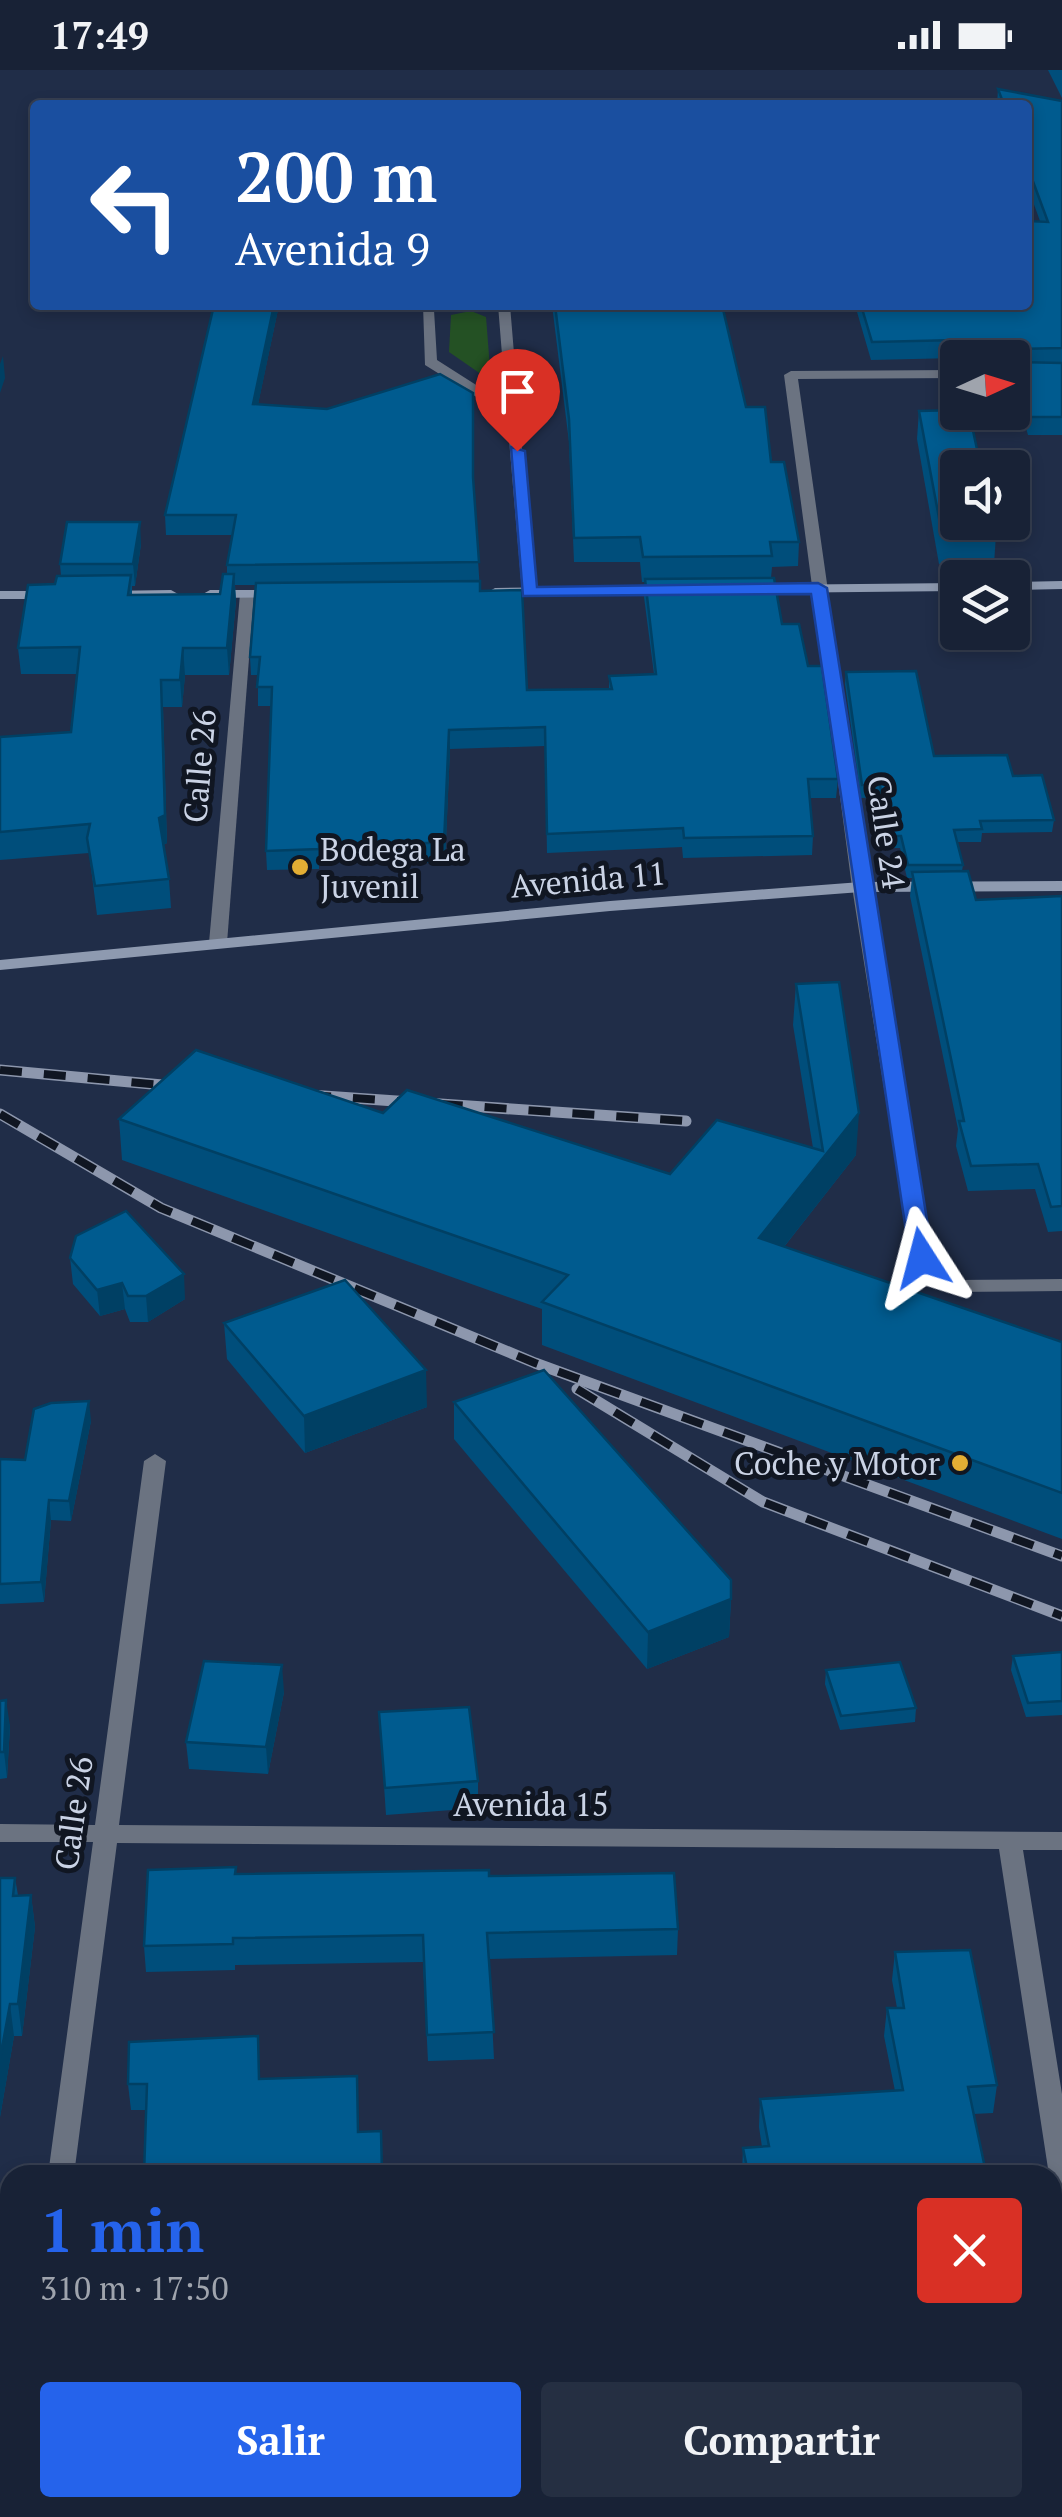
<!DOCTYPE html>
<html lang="es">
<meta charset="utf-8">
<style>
:root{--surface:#182236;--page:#252f42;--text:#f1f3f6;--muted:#9fa4ad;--line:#363f51;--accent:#2563eb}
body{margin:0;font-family:"PT Serif",serif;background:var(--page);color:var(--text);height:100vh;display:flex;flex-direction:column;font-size:38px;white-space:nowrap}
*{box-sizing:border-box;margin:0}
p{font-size:32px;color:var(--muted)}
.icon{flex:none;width:55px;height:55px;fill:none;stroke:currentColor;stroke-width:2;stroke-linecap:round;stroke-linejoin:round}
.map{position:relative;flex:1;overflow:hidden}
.drawer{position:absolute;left:0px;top:2095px;width:1062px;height:352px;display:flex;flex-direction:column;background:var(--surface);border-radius:30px 30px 0 0;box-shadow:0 5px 15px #0003,0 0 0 2px var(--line)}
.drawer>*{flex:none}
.hud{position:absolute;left:30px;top:30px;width:1002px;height:210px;border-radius:10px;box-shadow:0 5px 15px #0003,0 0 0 2px var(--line);background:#1a4fa0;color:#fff;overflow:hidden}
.needle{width:65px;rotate:86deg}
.buttons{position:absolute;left:940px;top:270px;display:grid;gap:20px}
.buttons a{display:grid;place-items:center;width:90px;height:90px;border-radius:10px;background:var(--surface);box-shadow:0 5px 15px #0003,0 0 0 2px var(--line);font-size:50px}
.pin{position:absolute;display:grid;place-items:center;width:85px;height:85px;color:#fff;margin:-102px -42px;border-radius:50% 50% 50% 0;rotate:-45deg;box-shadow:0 0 10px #0007}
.pin .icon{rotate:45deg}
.me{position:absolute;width:110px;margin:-55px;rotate:351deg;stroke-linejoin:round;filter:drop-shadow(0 0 8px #0008)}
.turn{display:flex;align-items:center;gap:35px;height:210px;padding:0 40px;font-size:45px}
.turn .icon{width:130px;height:130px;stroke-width:2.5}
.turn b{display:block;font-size:70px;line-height:85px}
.round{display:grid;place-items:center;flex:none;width:105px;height:105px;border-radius:10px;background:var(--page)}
.headline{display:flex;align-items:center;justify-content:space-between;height:170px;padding:0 40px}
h1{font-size:60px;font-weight:600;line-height:75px;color:var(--accent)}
.button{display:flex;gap:20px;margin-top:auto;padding:20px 40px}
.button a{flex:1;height:115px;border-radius:10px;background:var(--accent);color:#fff;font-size:40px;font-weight:600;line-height:115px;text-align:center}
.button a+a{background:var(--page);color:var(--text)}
.status{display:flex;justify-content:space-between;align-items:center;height:70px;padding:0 50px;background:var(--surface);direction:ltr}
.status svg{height:28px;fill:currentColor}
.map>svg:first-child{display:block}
.green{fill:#245124}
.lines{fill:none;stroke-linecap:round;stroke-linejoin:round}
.street{fill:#6b7381;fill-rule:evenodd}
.secondary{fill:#8e9ab0;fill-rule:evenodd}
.rail-casing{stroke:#8d97ad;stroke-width:11}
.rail{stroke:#101622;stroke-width:8;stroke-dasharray:22;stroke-linecap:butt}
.wall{fill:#004e7b}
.shaded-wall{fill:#004064}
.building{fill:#005b8f;stroke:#004064;stroke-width:2.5}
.route{fill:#2563eb;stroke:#184099;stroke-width:2.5}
.poi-dot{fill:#e3ae34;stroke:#101622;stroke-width:4}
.labels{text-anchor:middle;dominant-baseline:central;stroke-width:10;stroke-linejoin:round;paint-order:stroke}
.street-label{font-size:32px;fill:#cad3e5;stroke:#101622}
.poi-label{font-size:32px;fill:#cad3e5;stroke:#101622;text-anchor:start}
</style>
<div class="status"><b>17:49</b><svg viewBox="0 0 49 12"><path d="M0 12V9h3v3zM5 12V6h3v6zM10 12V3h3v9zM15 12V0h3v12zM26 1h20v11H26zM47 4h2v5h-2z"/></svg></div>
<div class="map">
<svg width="1062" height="2447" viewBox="0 0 1062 2447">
<rect width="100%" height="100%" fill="#202d48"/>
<!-- green -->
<path class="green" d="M471,241l15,6 5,64 -42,-29 2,-37z"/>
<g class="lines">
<!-- street -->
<g class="street">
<path d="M423,235h15l-4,5 3,50 69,44 -8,-99h12l24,290 -5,1 -7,-4 -15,-176 -82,-51z"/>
<path d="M958,300v8l-160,1 72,508 61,369 23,24 108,-1v12l-113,1 -7,-2 -31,-32 -59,-371 -68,-512 7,-4z"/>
<path d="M247,520l7,4 -27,349 -9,5 -9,-5 31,-349z"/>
<path d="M155,1384l11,7 -47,364 943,7v18h-39l39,244v94l-9,-3 -1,-10h-3l-50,-326 -882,-6 -43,332h-26l45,-333h-93v-18l95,1 49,-364z"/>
<path d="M10,2428v10h22l-1,9h-28z"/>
</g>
<!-- secondary -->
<g class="secondary">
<path d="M1062,511v8l-50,1v-8z"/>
<path d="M958,513v8l-208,2 -7,-4 7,-4z"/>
<path d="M671,516l7,4 -2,3 -181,3 -7,-4 7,-4z"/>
<path d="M171,520l7,4 -2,3 -71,2 -7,-4 7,-4z"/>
<path d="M281,520l7,4 -2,3 -76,1 -7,-4 7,-4z"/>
<path d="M0,521h51l7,4 -7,4h-51z"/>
<path d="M1062,811v10l-201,1 -251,19 -610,59v-10l610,-59 251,-19z"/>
</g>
<defs>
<g id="rail">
<path d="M0,1000l184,17"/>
<path d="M309,1025l377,26"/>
<path d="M0,1044l161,94 374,155 527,193"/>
<path d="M577,1319l186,113 299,114"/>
</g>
</defs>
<!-- rail casing -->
<use href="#rail" class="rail-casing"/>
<!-- rail -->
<use href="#rail" class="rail"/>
</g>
<!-- wall -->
<g class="wall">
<path d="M1048,0h14v28z"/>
<path d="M998,19l64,12v334h-34l-10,-34 -6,2v-45h-54v3l-2,-3 -85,2 -16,-55h173l12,-84 -12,-33v-83h-31z"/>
<path d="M214,235h65l-21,99 215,78 7,109 47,99 82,-1v-13l45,-2 -10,-77 1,-15h-3l-2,-20h-66l-5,-120 -17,-137h170l24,102 25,55 28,80 -1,24 -26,1 -1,11 11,46 26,42 30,113 -2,19h-27l4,38 -1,19 -129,3 -1,-11 -135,6 -2,-107 -95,3 -5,114 -126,-1v7l-52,1 -1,-19 5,-145h-13v-31h-7l-1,-18 6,-72h-21l1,16 -7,74h-44l-3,32h-19l4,136 -4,2 6,34 2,29 -74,7 -8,-62 -89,7v-123l71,-5 6,-58h-56l-3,-26 43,-72 -1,-12 81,-20 -6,42h-3v9l88,-1 7,-20v-9l5,-30h-66l-1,-20z"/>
<path d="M919,341l77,124 -2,29h-55l-22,-125z"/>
<path d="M846,602l88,84 79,20 41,44 -2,12 -70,1 -1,9h-24l6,23 -1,6 14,29 86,-4v335l-14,1 -13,-43 -67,2 -12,-45 2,-17 -48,-233 2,-18h-5l-7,-30h-10l-11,-51 -18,1 -16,-114z"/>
<path d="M796,914l60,171 -72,92 278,95v197l-520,-194v-36l-420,-149 -3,-41 264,-6 287,61 143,-26 -20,-123z"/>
<path d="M70,1188l115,41 -37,23h-18l-5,-13 -25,7 -27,-32z"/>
<path d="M224,1253l203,84 -122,46 -78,-94z"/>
<path d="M454,1332l277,197 -2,38 -82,32 -193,-230z"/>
<path d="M91,1351l-20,100 -20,-1 -7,82 -44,2v-145l25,1z"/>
<path d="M1062,1582v63l-36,2 -15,-47 2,-14z"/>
<path d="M826,1600l90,38 -1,14 -75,8 -15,-46z"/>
<path d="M284,1622l-16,82 -79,-5 -3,-27z"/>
<path d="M0,1631l10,25 -3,52 -7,1z"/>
<path d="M379,1642l99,69v27l-92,7z"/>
<path d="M236,1804l253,2 189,53 -1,26 -188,4 5,100 -66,2 -5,-99 -188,3v5l-89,2 -2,-26z"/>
<path d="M0,1808h15l3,17h13l4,32 -13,109h-8l-14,81z"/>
<path d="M895,1882l102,133 -4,28 -20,1 12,54 -243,5 1,-25 19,-1 -3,-20 1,-28 135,-8 -11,-55 3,-28h10l-5,-28z"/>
<path d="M258,1966l2,43 -114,31h-15l-3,-26z"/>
<path d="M266,2438h411l-273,2 -61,7h-77z"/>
<path d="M742,2438h113l1,7 -1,2h-113z"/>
<path d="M996,2438h56l10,9h-65z"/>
</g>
<!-- shaded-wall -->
<g class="shaded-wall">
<path d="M274,235h5l-25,119 -1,-20z"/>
<path d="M3,286l2,22 -5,15v-29z"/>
<path d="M1020,313l-2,18 -6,2v-18z"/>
<path d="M140,452l1,22 -6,42 -2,-22z"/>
<path d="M234,504l2,27 -7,74 -2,-27z"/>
<path d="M183,578l2,27 -3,32 -2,-27z"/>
<path d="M161,610l6,163 -6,3 -2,-28z"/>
<path d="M449,660l1,19 -5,114 -1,-20z"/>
<path d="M859,1043l-3,42 -99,126 2,-43z"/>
<path d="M184,1204l1,25 -37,23 -2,-26z"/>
<path d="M122,1213l3,26 -25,7 -3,-26z"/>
<path d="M426,1300l1,37 -122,46 -1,-37z"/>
<path d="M89,1331l2,20 -20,100 -2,-20z"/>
<path d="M49,1430l2,20 -7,82 -3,-20z"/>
<path d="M731,1529l-2,38 -82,32 1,-37z"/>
<path d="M282,1595l2,27 -16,82 -2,-27z"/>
<path d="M6,1630l4,26 -3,52 -3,-26z"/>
<path d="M31,1825l4,32 -13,109 -4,-32z"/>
<path d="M10,1934l4,32 -14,81v-58z"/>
</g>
<!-- building -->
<g class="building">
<path d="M998,19l64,12v247l-51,1 -1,9h-44l-8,-18 -86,2 -11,-37h167v-84l20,1 -20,-54v-63h-24z"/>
<path d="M214,235h60l-21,99 74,5 113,-35 33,19v84l6,85 -252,3 9,-50h-71z"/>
<path d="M555,235h167l24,102h19l6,55h13l15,80h-29l2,14 -129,1 -3,-20 -66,1 -5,-119z"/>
<path d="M1012,292l50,1v54h-32l-10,-34 -8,2z"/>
<path d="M958,340v2h11l12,56h-23v54h36l2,13 -54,-1 -23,-123z"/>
<path d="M67,452h73l-7,42h-73z"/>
<path d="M223,504h11l-7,74h-44l-3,32h-19l4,135 -6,3 10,61 -74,7 -8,-48 3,-14 -90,8v-95l71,-5 9,-85 -62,1 10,-63 27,-1 2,-8 74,-1 -3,20 92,-1z"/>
<path d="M774,508l8,46h17l9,42h14l16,113h-30l5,57 -129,2 -1,-10 -136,6 -2,-107 -96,3 -5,113h-125v6l-53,2 6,-164h-15l3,-30h-10l6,-74 224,-2v10l42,-1 5,100 85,-1 -3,-13 47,-2 -11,-95z"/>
<path d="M916,601l18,85 73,-1 6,21 29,-1 12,45 -74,1 2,8 -28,1 9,35h-55l-7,-29h-11l-10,-51h-18l-16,-113z"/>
<path d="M968,801l8,29 86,-4v310l-11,1 -13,-43 -67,2 -12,-45h5l-52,-249z"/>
<path d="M839,912l20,131 -100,125 303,104v151l-520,-191 26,-27 -449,-156 77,-69 187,63 24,-23 263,84 47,-54 106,31 -27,-167z"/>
<path d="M126,1141l58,63 -38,22h-18l-6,-13 -25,7 -27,-32 6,-22z"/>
<path d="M345,1210l81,90 -122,46 -80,-93z"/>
<path d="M544,1300l187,210v19l-83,33 -194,-230z"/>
<path d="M89,1331l-20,100 -20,-1 -8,82 -41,2v-125l25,1 9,-51 17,-6z"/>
<path d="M1062,1582v49l-34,2 -15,-47z"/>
<path d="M204,1591l78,4 -16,82 -80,-5z"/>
<path d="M900,1592l16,46 -75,8 -15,-46z"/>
<path d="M6,1630l-2,52h-4v-51z"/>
<path d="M469,1637l9,74 -93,7 -6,-76z"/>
<path d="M236,1797l-1,7 254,-4v6l185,-3 4,56 -191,4 7,99 -67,3 -4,-100 -190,3v6l-89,2 4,-76z"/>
<path d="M0,1808h15l-2,18 18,-1 -13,109h-8l-10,55z"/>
<path d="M970,1880l27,135 -29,2 17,81 23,-1 2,8h-292l30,-2 -5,-25 26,-2 -9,-47 143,-9 -16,-82h17l-9,-56z"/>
<path d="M258,1966l1,43 98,-3 1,56 23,-1 1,44h-238l3,-91h-19l1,-42z"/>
<path d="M1052,2366l10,64v17h-57l-2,-9h49z"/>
<path d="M109,2438h142v9h-143z"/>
<rect x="404" y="2438" width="273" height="9"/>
<path d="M745,2438h110l1,7h-111z"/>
</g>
<!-- route -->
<path class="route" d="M511,377l14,4 12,136 281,-4 9,5 106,670 -4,5h-15l-4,-5 -99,-664 -288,2z"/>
<!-- markers -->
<g class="poi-dot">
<circle cx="300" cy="797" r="10"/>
<circle cx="960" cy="1393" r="10"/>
</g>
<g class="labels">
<!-- street labels -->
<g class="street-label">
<text transform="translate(199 696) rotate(-85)">Calle 26</text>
<text transform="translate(887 762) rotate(82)">Calle 24</text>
<text transform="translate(588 809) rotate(-5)">Avenida 11</text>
<text x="531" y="1734">Avenida 15</text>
<text transform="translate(73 1743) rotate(-82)">Calle 26</text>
</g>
<!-- poi labels -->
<g class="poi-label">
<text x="320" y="779">Bodega La<tspan x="320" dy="37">Juvenil</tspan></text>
<text x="940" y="1393" text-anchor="end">Coche y Motor</text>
</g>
</g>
</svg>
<div class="buttons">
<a><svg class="needle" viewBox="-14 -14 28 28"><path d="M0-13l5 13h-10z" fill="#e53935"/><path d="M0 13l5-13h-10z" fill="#9fa4ad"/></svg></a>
<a><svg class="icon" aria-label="sound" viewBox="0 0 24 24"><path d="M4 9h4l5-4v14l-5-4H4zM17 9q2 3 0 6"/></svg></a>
<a><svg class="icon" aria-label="layers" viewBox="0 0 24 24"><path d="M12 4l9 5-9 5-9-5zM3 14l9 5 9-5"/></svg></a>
</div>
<div class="pin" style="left:517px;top:381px;background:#d93025"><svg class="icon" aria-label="arrive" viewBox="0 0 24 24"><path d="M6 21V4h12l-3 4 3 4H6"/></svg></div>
<svg class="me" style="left:922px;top:1188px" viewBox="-20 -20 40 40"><path d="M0-17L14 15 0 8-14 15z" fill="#2563eb" stroke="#fff" stroke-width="4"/></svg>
<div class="hud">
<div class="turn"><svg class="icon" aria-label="left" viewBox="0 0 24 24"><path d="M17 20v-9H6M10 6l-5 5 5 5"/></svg><div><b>200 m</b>Avenida 9</div></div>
</div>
<section class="drawer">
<div class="headline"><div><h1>1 min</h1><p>310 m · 17:50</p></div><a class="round" style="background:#d93025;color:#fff"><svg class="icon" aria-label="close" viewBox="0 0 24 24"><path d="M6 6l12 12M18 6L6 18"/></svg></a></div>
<div class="button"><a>Salir</a><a>Compartir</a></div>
</section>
</div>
